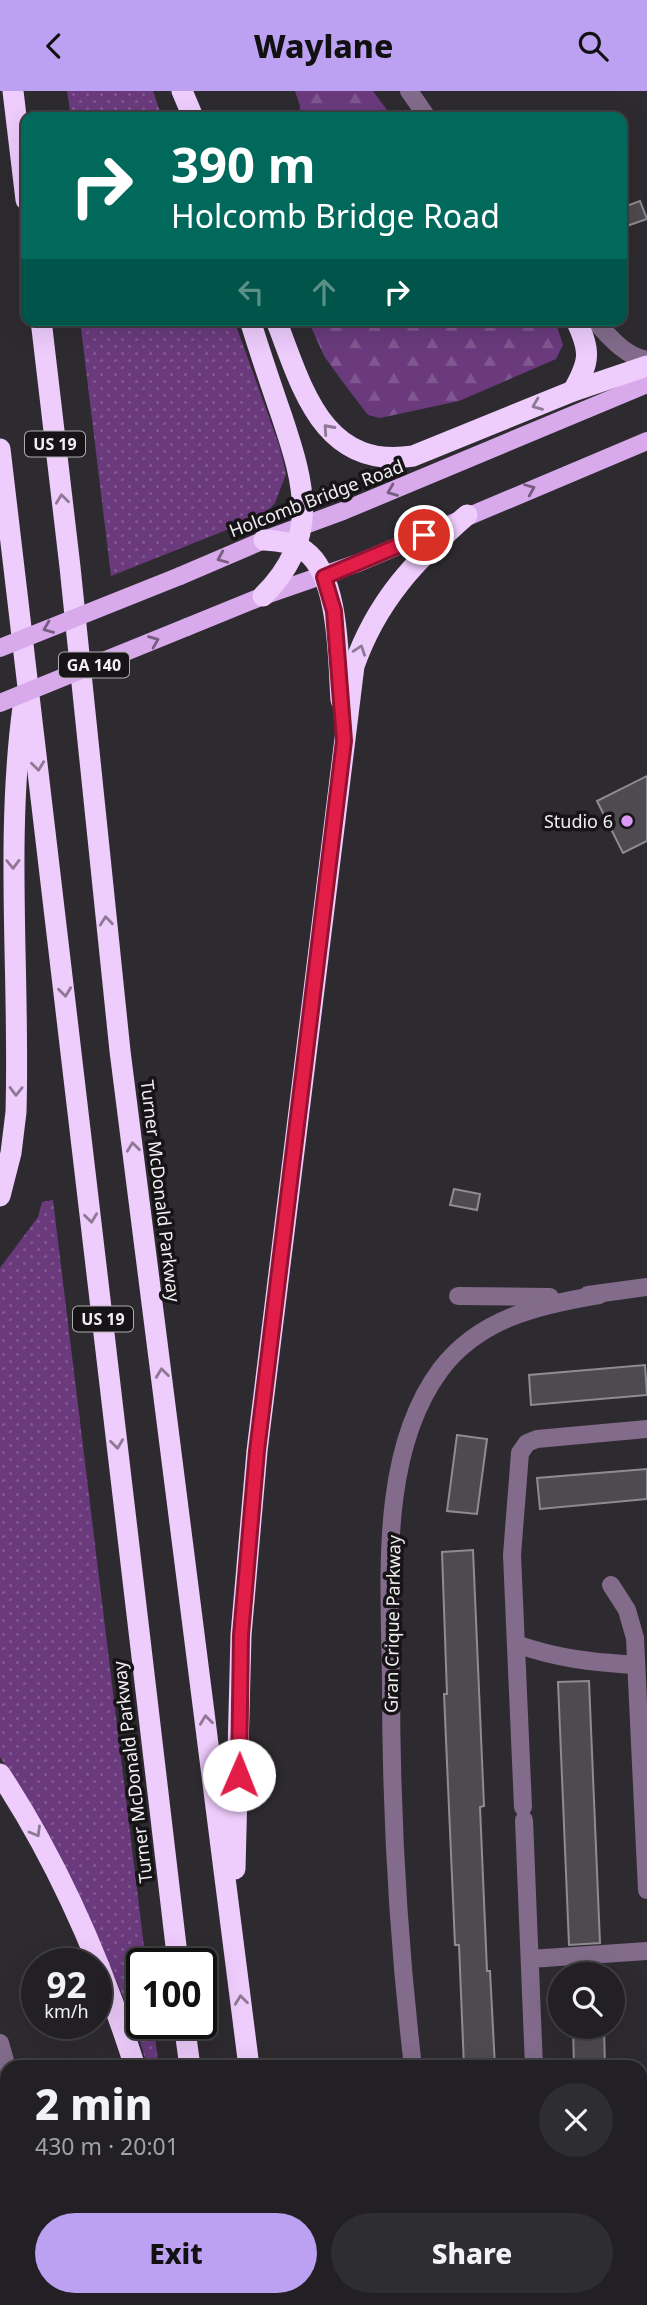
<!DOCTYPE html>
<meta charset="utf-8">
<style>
:root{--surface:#222024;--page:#2e2d31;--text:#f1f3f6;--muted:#a2a3a6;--line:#3f3e41;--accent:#bca0f2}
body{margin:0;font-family:"Noto Sans",sans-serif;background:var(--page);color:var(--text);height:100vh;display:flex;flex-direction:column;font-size:26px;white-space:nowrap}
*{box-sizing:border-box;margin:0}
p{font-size:23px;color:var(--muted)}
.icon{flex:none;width:38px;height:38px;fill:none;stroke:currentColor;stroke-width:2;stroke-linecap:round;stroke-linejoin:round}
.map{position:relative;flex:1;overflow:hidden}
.drawer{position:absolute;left:0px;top:1969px;width:648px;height:247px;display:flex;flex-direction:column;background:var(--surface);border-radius:21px 21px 0 0;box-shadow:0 7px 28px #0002,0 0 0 2px var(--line)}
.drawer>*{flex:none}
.banner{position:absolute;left:21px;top:21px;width:606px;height:214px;border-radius:14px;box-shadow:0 7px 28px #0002,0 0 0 2px var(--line);background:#00695c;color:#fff;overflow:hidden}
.controls{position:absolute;left:548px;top:1871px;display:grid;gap:14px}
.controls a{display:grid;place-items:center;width:77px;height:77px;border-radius:50%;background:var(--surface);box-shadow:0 7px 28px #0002,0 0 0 2px var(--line);font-size:35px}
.speed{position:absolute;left:21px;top:1857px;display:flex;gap:14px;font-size:35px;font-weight:700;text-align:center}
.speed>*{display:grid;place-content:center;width:91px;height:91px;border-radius:50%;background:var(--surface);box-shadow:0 7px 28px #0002,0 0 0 2px var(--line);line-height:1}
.speed small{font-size:18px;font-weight:400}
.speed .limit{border:4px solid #111;border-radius:10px;background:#fff;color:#111}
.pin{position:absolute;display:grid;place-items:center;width:60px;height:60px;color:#fff;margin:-30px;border:4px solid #fff;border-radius:50%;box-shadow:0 2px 7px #0007}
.me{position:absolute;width:77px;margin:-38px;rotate:1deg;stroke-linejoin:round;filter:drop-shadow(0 0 5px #0008)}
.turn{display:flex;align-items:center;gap:24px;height:147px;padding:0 35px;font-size:32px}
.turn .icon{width:91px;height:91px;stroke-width:2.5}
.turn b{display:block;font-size:49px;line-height:60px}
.lanes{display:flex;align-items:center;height:66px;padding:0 35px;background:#0003;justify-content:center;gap:35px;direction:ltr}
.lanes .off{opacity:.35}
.round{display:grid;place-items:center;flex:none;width:74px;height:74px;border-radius:37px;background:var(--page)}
.head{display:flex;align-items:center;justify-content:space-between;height:119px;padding:0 35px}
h1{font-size:42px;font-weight:800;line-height:52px}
.cta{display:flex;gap:14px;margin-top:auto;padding:14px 35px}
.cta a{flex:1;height:80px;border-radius:42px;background:var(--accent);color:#111;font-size:28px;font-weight:800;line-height:80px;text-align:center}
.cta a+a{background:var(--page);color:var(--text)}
header{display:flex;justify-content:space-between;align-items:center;height:91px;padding:0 35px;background:var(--accent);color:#111;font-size:32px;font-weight:800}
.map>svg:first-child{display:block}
.grass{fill:url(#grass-dots)}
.forest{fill:url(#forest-firs)}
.building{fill:#4e4b50;stroke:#8f8b91;stroke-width:2}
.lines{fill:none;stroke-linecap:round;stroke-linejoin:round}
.minor{stroke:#826b8b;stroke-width:18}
.major{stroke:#d8a9eb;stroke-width:18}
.highway{stroke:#eeccfc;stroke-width:21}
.major-bridge{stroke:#d8a9eb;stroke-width:18}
.oneway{stroke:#8d7994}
.oneway2{stroke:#775e80}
.route-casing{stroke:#92132f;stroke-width:18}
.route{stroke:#e11d48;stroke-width:12}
.poi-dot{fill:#db99f5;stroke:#161416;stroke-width:2.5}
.labels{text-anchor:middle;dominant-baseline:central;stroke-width:7;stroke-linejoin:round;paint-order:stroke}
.shield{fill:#161416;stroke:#afadaf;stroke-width:2}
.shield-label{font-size:16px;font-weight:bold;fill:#f0eef1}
.street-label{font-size:18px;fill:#f0eef1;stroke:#161416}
.poi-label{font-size:18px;fill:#f0eef1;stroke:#161416;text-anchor:end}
</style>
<header><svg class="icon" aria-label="back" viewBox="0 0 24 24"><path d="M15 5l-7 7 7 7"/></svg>Waylane<svg class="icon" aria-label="search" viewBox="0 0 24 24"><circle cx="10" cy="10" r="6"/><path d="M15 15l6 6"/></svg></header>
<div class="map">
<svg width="647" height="2214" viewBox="0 0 647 2214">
<defs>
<pattern id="grass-dots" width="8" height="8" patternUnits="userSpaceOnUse" patternTransform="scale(1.75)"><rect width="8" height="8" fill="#6a3a7d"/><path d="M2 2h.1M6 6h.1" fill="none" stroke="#805790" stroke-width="1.8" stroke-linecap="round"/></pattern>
<pattern id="forest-firs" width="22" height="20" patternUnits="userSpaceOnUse" patternTransform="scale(1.75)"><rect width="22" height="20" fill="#6a3a7d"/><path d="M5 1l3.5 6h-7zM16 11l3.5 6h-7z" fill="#805790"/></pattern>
</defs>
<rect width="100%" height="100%" fill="#2e2b30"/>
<!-- grass -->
<g class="grass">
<path d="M67,0h86l9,26h-91z"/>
<path d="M80,229h154l45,125 7,29 -11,29 -11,12 -153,61z"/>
<path d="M53,1109l93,763h-4v60h11l6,44h-12c-8,-35 -23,-68 -37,-101 -31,-73 -68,-142 -110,-209v-489l38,-51 4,-15z"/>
</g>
<!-- forest -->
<g class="forest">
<path d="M295,0h78l19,26h-93l1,-11z"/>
<path d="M308,229h247l8,25 -7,14 -97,42 -79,17 -12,-3 -20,-26 -24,-33z"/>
</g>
<!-- building -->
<g class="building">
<path d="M640,110l7,18 -26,9v-20z"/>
<path d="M647,685v65l-24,12 -26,-52z"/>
<path d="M454,1098l26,5 -3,16 -27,-5z"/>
<path d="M645,1274l2,30 -116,10 -2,-30z"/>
<path d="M457,1344l30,4 -10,75 -30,-3z"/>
<path d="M647,1378v30l-107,10 -3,-31z"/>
<path d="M473,1459l11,256 -4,1 7,164h3l5,96h-31l-5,-122h-4l-11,-251h3l-5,-142z"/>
<path d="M589,1590l11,262 -31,2 -11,-263z"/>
<path d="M601,1875v8h-31v-6z"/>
<path d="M573,1936h31l1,40h-31z"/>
</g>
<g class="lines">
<!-- minor -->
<g class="minor">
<path d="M409,0l18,26"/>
<path d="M594,229c15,16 30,36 53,40"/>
<path d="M588,1204l59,-8"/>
<path d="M458,1205l92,1"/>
<path d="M611,1494l16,25 8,28 12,252"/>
<path d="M516,1553c43,15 75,18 120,21"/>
<path d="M523,1716l-11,-252 8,-102 7,-10 10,-4 110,-10"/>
<path d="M524,1729l10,247"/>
<path d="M530,1868l117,-8"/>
<path d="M0,1952l7,25"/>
<path d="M413,1976c-15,-128 -22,-257 -22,-385 -1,-99 -13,-229 50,-313 39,-51 98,-64 158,-74"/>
<path d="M642,2087l5,-12"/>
<path d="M640,2142l7,-13"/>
<path d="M38,2208l1,6"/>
<path d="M509,2208l13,6"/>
<path d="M626,2208l2,6"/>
<path d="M440,2212l23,-4"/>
</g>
<!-- major -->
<g class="major">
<path d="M180,485l84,-36 79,-29 304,-127"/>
<path d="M187,536l76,-31 95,-33 289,-122"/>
</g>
<!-- highway -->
<g class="highway">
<path d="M13,0l13,109"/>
<path d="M182,0l11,26"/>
<path d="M41,229l29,247 50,484 129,1016"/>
<path d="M250,229c10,33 21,65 32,97 23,69 38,122 -19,179"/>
<path d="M276,229c26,67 46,150 137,136l160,-65 74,-25"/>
<path d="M573,300c17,-30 18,-39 3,-71"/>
<path d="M0,358l178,1514"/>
<path d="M264,449c14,1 29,2 41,11 35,25 33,110 36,149"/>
<path d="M0,1105l11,-43 5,-41c4,-135 -11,-270 7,-405"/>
<path d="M0,1683c60,91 102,189 135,293"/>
<path d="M235,1778l6,-234 16,-184 97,-785c23,-66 62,-106 113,-151"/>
<path d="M184,1932l6,44"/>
<path d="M179,2208l1,6"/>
<path d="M217,2208v6"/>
<path d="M278,2208v6"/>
</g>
<!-- major-bridge -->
<g class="major-bridge">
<path d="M0,557l180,-72"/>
<path d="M0,612l187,-76"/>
</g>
</g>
<!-- one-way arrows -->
<defs><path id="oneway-chevron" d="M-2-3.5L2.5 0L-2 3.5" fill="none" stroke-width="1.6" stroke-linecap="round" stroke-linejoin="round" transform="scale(1.75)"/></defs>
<g class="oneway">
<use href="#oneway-chevron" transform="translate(537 314) rotate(158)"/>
<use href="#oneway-chevron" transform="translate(328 338) rotate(-132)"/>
<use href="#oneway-chevron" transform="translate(62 408) rotate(-97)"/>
<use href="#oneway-chevron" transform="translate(360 559) rotate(-71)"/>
<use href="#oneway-chevron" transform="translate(38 675) rotate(83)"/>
<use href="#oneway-chevron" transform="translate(13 773) rotate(89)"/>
<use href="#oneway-chevron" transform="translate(106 830) rotate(-96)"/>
<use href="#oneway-chevron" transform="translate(65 901) rotate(83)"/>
<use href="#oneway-chevron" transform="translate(16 1000) rotate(91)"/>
<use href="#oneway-chevron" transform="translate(133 1056) rotate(-97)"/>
<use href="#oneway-chevron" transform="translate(91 1127) rotate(83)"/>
<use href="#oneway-chevron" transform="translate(162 1282) rotate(-97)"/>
<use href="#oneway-chevron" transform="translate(117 1353) rotate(83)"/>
<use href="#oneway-chevron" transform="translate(206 1629) rotate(-97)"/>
<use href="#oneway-chevron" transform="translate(36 1741) rotate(60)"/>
<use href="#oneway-chevron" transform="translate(241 1909) rotate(-97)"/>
</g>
<g class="oneway2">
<use href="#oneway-chevron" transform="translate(530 398) rotate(-23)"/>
<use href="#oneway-chevron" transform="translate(392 400) rotate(158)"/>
<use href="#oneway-chevron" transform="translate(222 467) rotate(157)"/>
<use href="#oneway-chevron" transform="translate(48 537) rotate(158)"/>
<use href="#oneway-chevron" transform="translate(154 550) rotate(-22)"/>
</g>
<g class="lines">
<defs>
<path id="route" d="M239,1684l2,-140 16,-184 87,-710 -10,-130 -10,-34 100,-42"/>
</defs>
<!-- route casing -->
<use href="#route" class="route-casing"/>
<!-- route -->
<use href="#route" class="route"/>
</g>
<!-- markers -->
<circle class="poi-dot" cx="627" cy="730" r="7"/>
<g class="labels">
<!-- shield labels -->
<g class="shield">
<rect x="25" y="340.5" width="60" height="25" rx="5"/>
<rect x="59" y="561.5" width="70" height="25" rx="5"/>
<rect x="73" y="1215.5" width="60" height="25" rx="5"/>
</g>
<g class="shield-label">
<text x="55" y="353">US 19</text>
<text x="94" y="574">GA 140</text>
<text x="103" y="1228">US 19</text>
</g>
<!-- street labels -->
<g class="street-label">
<text transform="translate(316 407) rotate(-21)">Holcomb Bridge Road</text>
<text transform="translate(161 1100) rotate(83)">Turner McDonald Parkway</text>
<text transform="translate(392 1533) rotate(-89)">Gran Crique Parkway</text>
<text transform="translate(132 1681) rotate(-97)">Turner McDonald Parkway</text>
</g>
<!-- poi labels -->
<g class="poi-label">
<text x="613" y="730">Studio 6</text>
</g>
</g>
</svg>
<div class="controls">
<a><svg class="icon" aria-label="search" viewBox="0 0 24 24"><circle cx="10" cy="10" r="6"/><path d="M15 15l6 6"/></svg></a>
</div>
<div class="speed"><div>92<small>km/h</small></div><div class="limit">100</div></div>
<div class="pin" style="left:424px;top:444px;background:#d93025"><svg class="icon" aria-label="arrive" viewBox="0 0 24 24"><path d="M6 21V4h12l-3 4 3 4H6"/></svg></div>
<svg class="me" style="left:239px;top:1684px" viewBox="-20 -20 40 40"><circle r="19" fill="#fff"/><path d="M0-13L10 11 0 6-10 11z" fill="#e11d48"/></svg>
<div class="banner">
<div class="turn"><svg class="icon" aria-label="right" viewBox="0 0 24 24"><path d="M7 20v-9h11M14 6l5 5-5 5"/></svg><div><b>390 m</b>Holcomb Bridge Road</div></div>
<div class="lanes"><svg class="icon off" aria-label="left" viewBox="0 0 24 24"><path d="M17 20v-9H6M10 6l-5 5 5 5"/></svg><svg class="icon off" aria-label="ahead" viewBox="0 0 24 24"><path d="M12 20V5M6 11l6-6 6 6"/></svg><svg class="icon" aria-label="right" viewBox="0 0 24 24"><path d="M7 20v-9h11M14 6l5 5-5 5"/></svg></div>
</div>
<section class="drawer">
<div class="head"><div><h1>2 min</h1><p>430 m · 20:01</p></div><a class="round"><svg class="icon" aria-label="close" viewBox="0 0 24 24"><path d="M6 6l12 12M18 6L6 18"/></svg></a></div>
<div class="cta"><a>Exit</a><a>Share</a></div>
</section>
</div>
